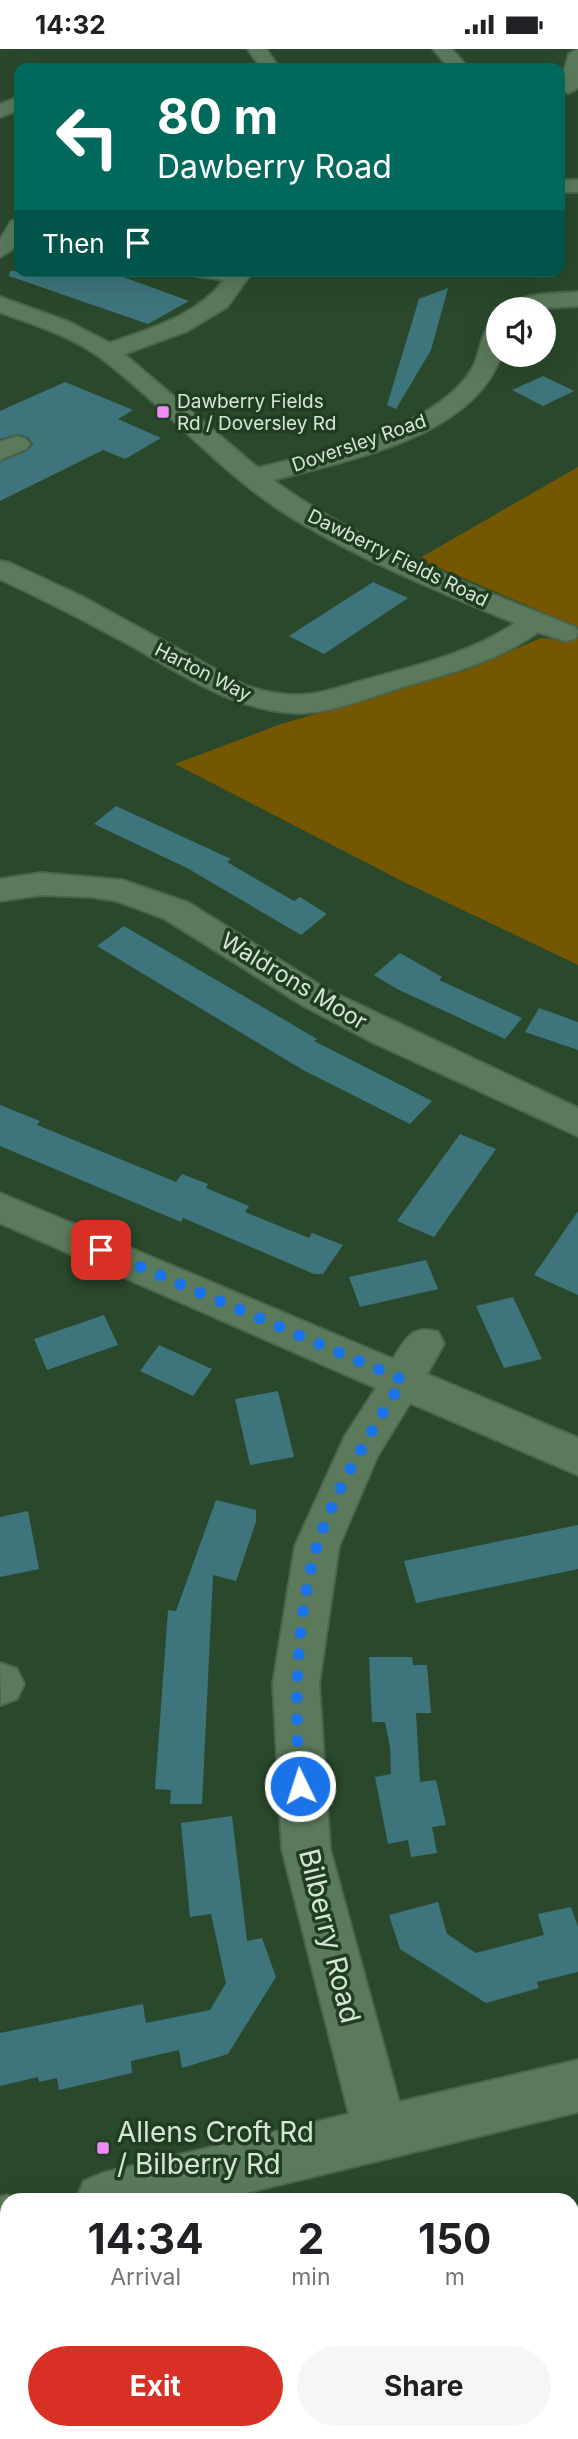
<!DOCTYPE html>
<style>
:root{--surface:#fff;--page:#f6f6f6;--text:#202124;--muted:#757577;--accent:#d93025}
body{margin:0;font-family:Inter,sans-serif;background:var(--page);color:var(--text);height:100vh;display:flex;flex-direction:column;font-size:26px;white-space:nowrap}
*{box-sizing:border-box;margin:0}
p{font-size:23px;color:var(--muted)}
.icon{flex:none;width:38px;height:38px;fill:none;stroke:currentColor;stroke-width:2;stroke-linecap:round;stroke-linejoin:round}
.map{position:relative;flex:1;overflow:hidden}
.drawer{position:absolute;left:0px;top:2144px;width:579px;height:247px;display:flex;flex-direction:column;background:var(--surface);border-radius:21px 21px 0 0;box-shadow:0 7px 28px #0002}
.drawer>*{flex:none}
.hud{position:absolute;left:14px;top:14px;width:551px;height:214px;border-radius:14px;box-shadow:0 7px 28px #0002;background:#00695c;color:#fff;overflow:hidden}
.controls{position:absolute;left:486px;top:248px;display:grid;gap:14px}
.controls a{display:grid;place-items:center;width:70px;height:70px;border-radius:50%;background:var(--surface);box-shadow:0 7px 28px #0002;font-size:35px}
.pin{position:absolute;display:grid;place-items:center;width:60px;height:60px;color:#fff;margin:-30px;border-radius:14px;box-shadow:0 4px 10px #0006}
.me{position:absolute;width:77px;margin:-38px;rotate:356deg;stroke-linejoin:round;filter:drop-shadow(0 0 5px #0008)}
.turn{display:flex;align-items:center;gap:24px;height:147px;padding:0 28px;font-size:32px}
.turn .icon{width:91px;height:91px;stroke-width:2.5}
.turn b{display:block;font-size:49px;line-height:60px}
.then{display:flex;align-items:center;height:66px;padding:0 28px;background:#0003;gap:14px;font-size:26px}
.eta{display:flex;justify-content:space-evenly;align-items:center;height:119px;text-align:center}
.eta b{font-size:42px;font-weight:700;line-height:49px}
.action{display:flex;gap:14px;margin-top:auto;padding:14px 28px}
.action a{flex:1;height:80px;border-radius:42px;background:var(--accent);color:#fff;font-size:28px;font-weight:700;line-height:80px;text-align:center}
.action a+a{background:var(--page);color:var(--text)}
.status{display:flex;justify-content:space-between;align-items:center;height:49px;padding:0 35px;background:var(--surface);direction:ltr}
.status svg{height:19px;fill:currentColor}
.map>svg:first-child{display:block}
.green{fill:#755700}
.building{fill:#3e757c}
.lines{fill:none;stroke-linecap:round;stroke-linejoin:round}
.minor-casing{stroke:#4b644d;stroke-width:4}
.minor{fill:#5b7a5b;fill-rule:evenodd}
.route{stroke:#1a73e8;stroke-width:12;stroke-dasharray:0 21.6}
.poi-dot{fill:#f08bf6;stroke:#203d21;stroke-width:2.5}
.labels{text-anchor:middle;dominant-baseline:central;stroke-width:7;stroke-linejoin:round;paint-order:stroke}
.far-poi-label{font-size:19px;fill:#d5e6d4;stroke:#203d21;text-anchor:start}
.far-street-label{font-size:19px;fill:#d5e6d4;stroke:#203d21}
.street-label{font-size:23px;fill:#d5e6d4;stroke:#203d21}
.near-street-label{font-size:28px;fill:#d5e6d4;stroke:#203d21}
.near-poi-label{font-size:28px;fill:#d5e6d4;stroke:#203d21;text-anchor:start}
</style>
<div class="status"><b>14:32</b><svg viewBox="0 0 49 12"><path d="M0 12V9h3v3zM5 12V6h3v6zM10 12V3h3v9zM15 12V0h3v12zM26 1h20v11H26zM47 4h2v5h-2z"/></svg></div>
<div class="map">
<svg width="578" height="2390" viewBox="0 0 578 2390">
<rect width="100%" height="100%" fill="#2a482b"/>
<!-- green -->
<g class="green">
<path d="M578,418v160l-160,-68z"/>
<path d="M541,589l31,3 6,-3v327l-174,-83 -229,-118 106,-40 183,-53z"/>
</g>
<!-- building -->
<g class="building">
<path d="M10,222h97l82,30 -41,23 -139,-48z"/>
<path d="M448,239l-17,62 -35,59 -9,-4 32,-106z"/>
<path d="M543,327l31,15 -31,15 -31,-16z"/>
<path d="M65,333l68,28 -15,9 43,19 -36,21 -22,-9 -103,51v-39l27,-11 6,-7 -5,-7 -10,-3 -18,5v-28z"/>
<path d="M373,533l35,16 -84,56 -35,-18z"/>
<path d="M116,757l115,53 -4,3 67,39 6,-4 27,17 -26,21 -114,-67 -93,-44z"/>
<path d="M124,877l193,113 -3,2 118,60 -22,23 -107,-54 -206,-124z"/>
<path d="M400,904l42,24 -3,3 83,38 -17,21 -108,-50 -23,-14z"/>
<path d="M539,959l39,14v28l-53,-18z"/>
<path d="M0,1056l40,16 -3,4 139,57 6,-8 26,10 -2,4 43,18 -4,6 64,26 3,-5 31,12 -20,29h-9l-131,-56 -2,4 -181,-76z"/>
<path d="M460,1085l36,15 -62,88 -37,-16z"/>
<path d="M578,1162v84l-44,-20z"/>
<path d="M426,1211l12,29 -78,18 -11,-30z"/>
<path d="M513,1248l29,62 -38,9 -28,-62z"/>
<path d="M104,1266l14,30 -71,25 -13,-31z"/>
<path d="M159,1296l53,24 -19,27 -53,-25z"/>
<path d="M278,1342l16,66 -44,8 -15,-66z"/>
<path d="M216,1451l40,10v12l-20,59 -23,-6 -11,229h-32l1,-14 -16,-1 13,-179 8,1z"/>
<path d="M28,1462l11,58 -39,8v-60z"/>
<path d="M578,1476v44l-162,34 -12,-42z"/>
<path d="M369,1608h43l1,8h14l4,48h-15l4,69 16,-2 10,45 -14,2 5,26 -26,4 -3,-17 -20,4 -13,-67 16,-3 -1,-27 -5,-25h-13z"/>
<path d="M232,1767l15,125 15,-3 14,39 -48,77 -46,14 -3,-18 -48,11 1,12 -73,17 -2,-12 -18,4 -1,-5 -38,9v-53l143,-29 3,19 64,-13 16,-27 -15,-69 -21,3 -9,-94z"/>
<path d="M438,1853l9,32 29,19 68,-18 -6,-21 33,-7 7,20v45l-41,10 2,6 -53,15 -86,-54 -11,-34z"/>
</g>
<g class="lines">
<defs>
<g id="minor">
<path d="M248,0h18l13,19h-18z"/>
<path d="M433,0h19l16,19h-19z"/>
<path d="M578,0v39l-9,5 -7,-2 -2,-6 9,-31z"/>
<path d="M19,48v13l-19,7v-13z"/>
<rect x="560" y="131" width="18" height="12"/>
<path d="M19,171v25l-19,12v-17l11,-19z"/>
<path d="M194,222h54l2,4 -23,32 -40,24 -63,23 134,114c66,-17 145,-31 197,-78 6,-6 13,-14 17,-21 10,-15 7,-44 27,-49v35h2c-26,82 -156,106 -228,125 90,66 199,106 302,147l3,4 -3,8 -10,2 -27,-9c-38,28 -86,41 -132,54 -35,10 -76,29 -113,27 -62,-4 -113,-40 -165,-69 -42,-23 -84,-44 -128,-65v-18l10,2 71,33 163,89c17,6 35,10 53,10 23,0 46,-9 68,-15 50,-14 107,-27 150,-57 -80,-33 -162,-66 -235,-113 -65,-43 -117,-105 -179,-152 -29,-22 -67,-33 -101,-46v-15l69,25 41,21c41,-15 87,-27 114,-63l-27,-4z"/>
<path d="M578,243v14l-71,4c13,-19 50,-16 71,-18z"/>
<path d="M17,387l9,3 4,5 -4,5 -26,11v-18z"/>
<path d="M41,824l81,7 67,23 137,86 252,119v28l-204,-93 -72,-38 -137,-86 -48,-18 -26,-4 -50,-2 -41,6v-22z"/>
<path d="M0,1144l393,166c13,-20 19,-35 45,-27l6,12 -17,30 151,64v37l-168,-72 -33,54 -38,89 -20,138 11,165 69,253 179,-42v52l-361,88h-141l8,-19 19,-8 246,-59 -67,-265 -9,-165 22,-138 50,-110 31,-48 -376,-165z"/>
<path d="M0,1614l17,6 7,15 -7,15 -16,6z"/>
<path d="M7,2146l13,5h-13v49l-7,2v-54z"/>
</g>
</defs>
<!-- minor casing -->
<use href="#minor" class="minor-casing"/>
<!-- minor -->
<use href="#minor" class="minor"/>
</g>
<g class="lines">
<!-- route -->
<path class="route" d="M101,1201l302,130c-30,49 -69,110 -86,166 -22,71 -23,166 -17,240"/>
</g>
<!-- markers -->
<g class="poi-dot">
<rect x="156" y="356" width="14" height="14" rx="3.5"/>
<rect x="96" y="2092" width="14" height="14" rx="3.5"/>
</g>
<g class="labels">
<!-- far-poi labels -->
<g class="far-poi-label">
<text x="177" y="352">Dawberry Fields<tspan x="177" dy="22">Rd / Doversley Rd</tspan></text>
</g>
<!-- far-street labels -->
<g class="far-street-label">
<text transform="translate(359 394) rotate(-19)">Doversley Road</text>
<text transform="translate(398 509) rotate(26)">Dawberry Fields Road</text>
<text transform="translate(203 623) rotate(27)">Harton Way</text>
</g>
<!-- street labels -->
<g class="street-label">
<text transform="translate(294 932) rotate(31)">Waldrons Moor</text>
</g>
<!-- near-street labels -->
<g class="near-street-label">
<text transform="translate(330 1887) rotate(76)">Bilberry Road</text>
</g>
<!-- near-poi labels -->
<g class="near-poi-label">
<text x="117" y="2083">Allens Croft Rd<tspan x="117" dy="32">/ Bilberry Rd</tspan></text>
</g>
</g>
</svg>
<div class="controls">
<a><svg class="icon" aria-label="sound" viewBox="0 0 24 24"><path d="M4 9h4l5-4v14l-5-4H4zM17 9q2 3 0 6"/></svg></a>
</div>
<div class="pin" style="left:101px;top:1201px;background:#d93025"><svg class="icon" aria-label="arrive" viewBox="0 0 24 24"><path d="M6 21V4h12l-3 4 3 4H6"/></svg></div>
<svg class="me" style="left:300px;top:1737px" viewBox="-20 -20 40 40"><circle r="17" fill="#1a73e8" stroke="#fff" stroke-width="3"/><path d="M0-11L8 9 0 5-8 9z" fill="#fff"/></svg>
<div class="hud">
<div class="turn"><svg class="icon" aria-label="left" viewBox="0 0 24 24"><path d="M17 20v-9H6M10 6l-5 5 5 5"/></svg><div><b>80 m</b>Dawberry Road</div></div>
<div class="then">Then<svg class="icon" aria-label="arrive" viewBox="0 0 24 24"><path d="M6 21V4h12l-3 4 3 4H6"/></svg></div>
</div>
<section class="drawer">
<div class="eta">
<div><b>14:34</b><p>Arrival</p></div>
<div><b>2</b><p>min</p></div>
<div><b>150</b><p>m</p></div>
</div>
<div class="action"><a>Exit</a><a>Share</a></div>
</section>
</div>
